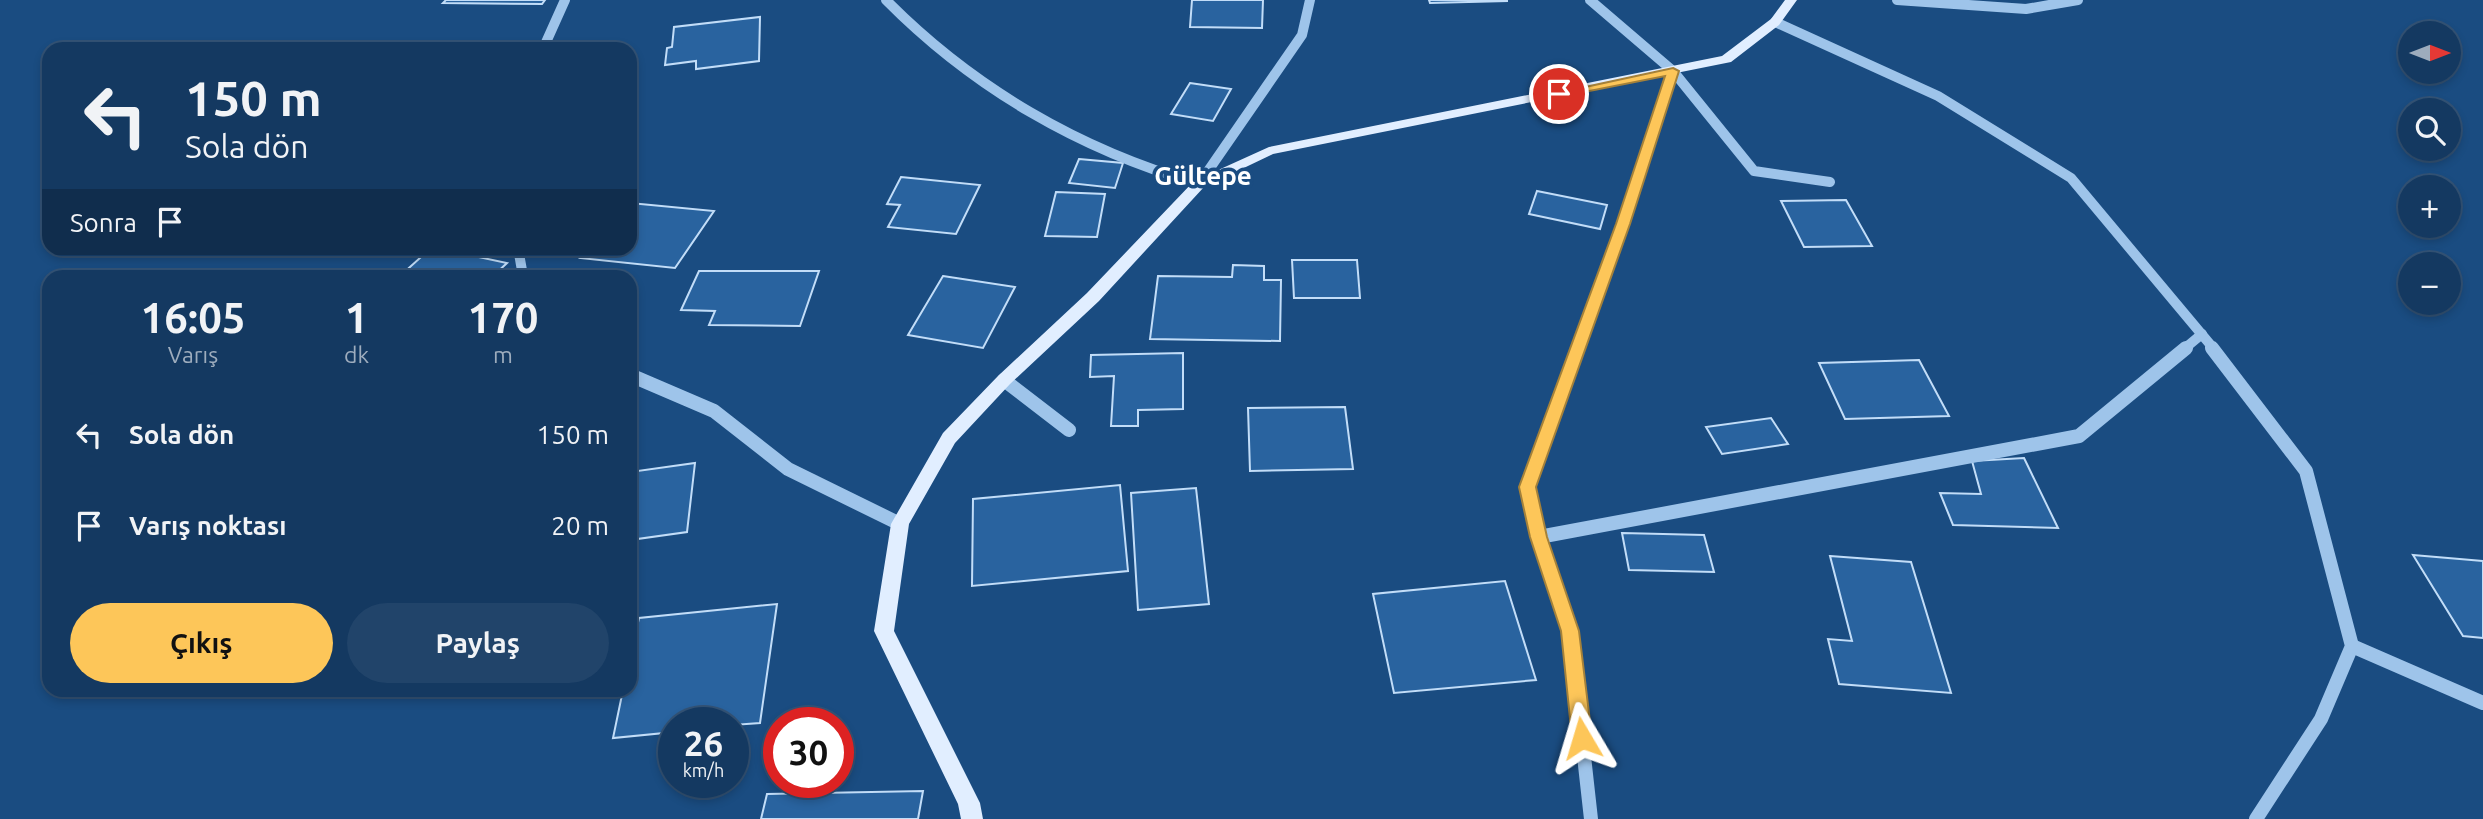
<!DOCTYPE html>
<html lang="tr">
<meta charset="utf-8">
<style>
:root{--surface:#143961;--page:#21446a;--text:#f1f3f6;--muted:#9dacbd;--line:#335376;--accent:#fdc659}
body{margin:0;font-family:Ubuntu,sans-serif;background:var(--page);color:var(--text);height:100vh;display:flex;flex-direction:column;font-size:26px;white-space:nowrap}
*{box-sizing:border-box;margin:0}
p{font-size:23px;color:var(--muted)}
.icon{flex:none;width:38px;height:38px;fill:none;stroke:currentColor;stroke-width:2;stroke-linecap:round;stroke-linejoin:round}
.map{position:relative;flex:1;overflow:hidden}
.sheet{position:absolute;left:42px;top:270px;width:595px;height:427px;display:flex;flex-direction:column;background:var(--surface);border-radius:21px;box-shadow:0 4px 10px #0003,0 0 0 2px var(--line)}
.sheet>*{flex:none}
.top-card{position:absolute;left:42px;top:42px;width:595px;height:214px;border-radius:21px;box-shadow:0 4px 10px #0003,0 0 0 2px var(--line);background:#143961;color:var(--text);overflow:hidden}
.needle{width:46px;rotate:90deg}
.controls{position:absolute;left:2398px;top:21px;display:grid;gap:14px}
.controls a{display:grid;place-items:center;width:63px;height:63px;border-radius:50%;background:var(--surface);box-shadow:0 4px 10px #0003,0 0 0 2px var(--line);font-size:35px}
.speed{position:absolute;left:658px;top:707px;display:flex;gap:14px;font-size:35px;font-weight:700;text-align:center}
.speed>*{display:grid;place-content:center;width:91px;height:91px;border-radius:50%;background:var(--surface);box-shadow:0 4px 10px #0003,0 0 0 2px var(--line);line-height:1}
.speed small{font-size:18px;font-weight:400}
.speed .limit{border:10px solid #d22;background:#fff;color:#111}
.pin{position:absolute;display:grid;place-items:center;width:60px;height:60px;color:#fff;margin:-30px;border:4px solid #fff;border-radius:50%;box-shadow:0 2px 7px #0007}
.me{position:absolute;width:77px;margin:-38px;rotate:353deg;stroke-linejoin:round;filter:drop-shadow(0 0 5px #0008)}
.turn{display:flex;align-items:center;gap:24px;height:147px;padding:0 28px;font-size:32px}
.turn .icon{width:91px;height:91px;stroke-width:2.5}
.turn b{display:block;font-size:49px;line-height:60px}
.then{display:flex;align-items:center;height:66px;padding:0 28px;background:#0003;gap:14px;font-size:26px}
.eta{display:flex;justify-content:space-evenly;align-items:center;height:119px;text-align:center}
.eta b{font-size:42px;font-weight:600;line-height:49px}
.cta{display:flex;gap:14px;margin-top:auto;padding:14px 28px}
.cta a{flex:1;height:80px;border-radius:42px;background:var(--accent);color:#111;font-size:28px;font-weight:600;line-height:80px;text-align:center}
.cta a+a{background:var(--page);color:var(--text)}
ul{padding:0;list-style:none}
li{display:flex;align-items:center;gap:21px;height:91px;padding:0 28px}
li div{flex:1}
li b{display:block;font-size:26px}
li em{font-style:normal}
.map>svg:first-child{display:block}
.building{fill:#29639f;stroke:#c2ddf8;stroke-width:2}
.lines{fill:none;stroke-linecap:round;stroke-linejoin:round}
.minor-far1{stroke:#9ec4ea;stroke-width:10}
.minor{stroke:#9ec4ea;stroke-width:14}
.major{fill:#e1eeff;fill-rule:evenodd}
.route{fill:#fdc659;stroke:#a4813a;stroke-width:2}
.labels{text-anchor:middle;dominant-baseline:central;stroke-width:7;stroke-linejoin:round;paint-order:stroke}
.district-label{font-size:26px;font-weight:bold;fill:#fff;stroke:#1a4c81}
</style>
<div class="map">
<svg width="2483" height="819" viewBox="0 0 2483 819">
<rect width="100%" height="100%" fill="#1a4c81"/>
<!-- building -->
<g class="building">
<path d="M446,0h99l-3,4 -99,-1z"/>
<path d="M1192,0h71l-1,28 -72,-1z"/>
<path d="M1429,0h78v1l-77,2z"/>
<path d="M760,17l-1,44 -63,8v-8l-31,4 2,-17 5,-1 2,-20z"/>
<path d="M1190,83l41,6 -18,32 -42,-7z"/>
<path d="M1079,159l44,4 -8,25 -46,-5z"/>
<path d="M901,177l79,8 -24,49 -68,-7 12,-22 -13,-1z"/>
<path d="M1537,191l70,14 -7,24 -71,-15z"/>
<path d="M1056,192l49,2 -8,43 -52,-1z"/>
<path d="M1846,200l26,46 -68,1 -23,-46z"/>
<path d="M630,203l84,8 -39,57 -95,-10 7,-10h43z"/>
<path d="M431,248h5l71,15 -14,13h-93z"/>
<path d="M1292,260h65l3,38h-66z"/>
<path d="M1233,265l31,1v14h17l-1,61 -130,-2 8,-63 74,1z"/>
<path d="M699,271h120l-19,55 -91,-1 6,-14 -34,-1z"/>
<path d="M943,276l72,11 -32,61 -75,-13z"/>
<path d="M1183,353v56l-45,1v16h-27l3,-50 -24,1 1,-22z"/>
<path d="M1919,360l30,56 -104,3 -26,-56z"/>
<path d="M1345,407l8,62 -103,2 -2,-63z"/>
<path d="M1771,418l17,26 -66,10 -16,-27z"/>
<path d="M2024,458l34,70 -105,-3 -13,-32 41,1 -9,-33z"/>
<path d="M695,463l-8,69 -57,8v-68z"/>
<path d="M1120,485l8,86 -156,15 1,-87z"/>
<path d="M1196,488l13,116 -71,6 -7,-117z"/>
<path d="M1622,533l82,2 10,37 -85,-2z"/>
<path d="M2413,555l70,6v77l-20,-2z"/>
<path d="M1830,556l81,6 40,131 -112,-9 -11,-45 24,2z"/>
<path d="M1505,581l31,99 -142,13 -21,-99z"/>
<path d="M777,604l-17,119 -27,2v-2h-59v9l-61,6 10,-48h7v-31l9,-41z"/>
<path d="M923,791l-5,28h-157l6,-25z"/>
</g>
<g class="lines">
<!-- minor-far1 -->
<g class="minor-far1">
<path d="M886,0c87,88 194,150 313,184l103,-149 8,-35"/>
<path d="M1897,0l129,9 52,-9"/>
<path d="M1775,22l163,74 133,82 143,171"/>
<path d="M543,49l22,-49"/>
<path d="M1673,71l81,100 76,11"/>
<path d="M518,248l5,28"/>
<path d="M1577,349l46,-125 50,-153 -83,-71"/>
<path d="M2184,349l18,-15"/>
</g>
<!-- minor -->
<g class="minor">
<path d="M1578,348l-51,139 12,50 31,94 21,188"/>
<path d="M2212,348l94,123 46,175 -31,73 -65,100"/>
<path d="M630,375l84,36 74,58 112,55"/>
<path d="M1004,380l65,50"/>
<path d="M1539,537l540,-101 107,-88"/>
<path d="M2352,646l131,57"/>
</g>
<!-- major -->
<path class="major" d="M1785,0h12l-18,25 -48,37 -458,92 -69,33 -105,114 -89,83 -55,59 -46,81 -15,107 86,172 3,16h-22l-3,-15 -84,-173 17,-107 52,-91 55,-57 89,-83 107,-112 75,-34 453,-91 49,-37z"/>
</g>
<!-- route -->
<path class="route" d="M1673,68l6,3 -49,153 -94,263 11,50 32,94 13,107 -3,6 -7,3 -7,-3 -3,-6 -11,-107 -31,-94 -11,-50 97,-263 49,-148 -106,21 -6,-3z"/>
<g class="labels">
<!-- district labels -->
<g class="district-label">
<text x="1203" y="175">Gültepe</text>
</g>
</g>
</svg>
<div class="controls">
<a><svg class="needle" viewBox="-14 -14 28 28"><path d="M0-13l5 13h-10z" fill="#e53935"/><path d="M0 13l5-13h-10z" fill="#9dacbd"/></svg></a>
<a><svg class="icon" aria-label="search" viewBox="0 0 24 24"><circle cx="10" cy="10" r="6"/><path d="M15 15l6 6"/></svg></a>
<a>+</a>
<a>−</a>
</div>
<div class="speed"><div>26<small>km/h</small></div><div class="limit">30</div></div>
<div class="pin" style="left:1559px;top:94px;background:#d93025"><svg class="icon" aria-label="arrive" viewBox="0 0 24 24"><path d="M6 21V4h12l-3 4 3 4H6"/></svg></div>
<svg class="me" style="left:1582px;top:738px" viewBox="-20 -20 40 40"><path d="M0-17L14 15 0 8-14 15z" fill="#fdc659" stroke="#fff" stroke-width="4"/></svg>
<div class="top-card">
<div class="turn"><svg class="icon" aria-label="left" viewBox="0 0 24 24"><path d="M17 20v-9H6M10 6l-5 5 5 5"/></svg><div><b>150 m</b>Sola dön</div></div>
<div class="then">Sonra<svg class="icon" aria-label="arrive" viewBox="0 0 24 24"><path d="M6 21V4h12l-3 4 3 4H6"/></svg></div>
</div>
<section class="sheet">
<div class="eta">
<div><b>16:05</b><p>Varış</p></div>
<div><b>1</b><p>dk</p></div>
<div><b>170</b><p>m</p></div>
</div>
<ul>
<li><svg class="icon" aria-label="left" viewBox="0 0 24 24"><path d="M17 20v-9H6M10 6l-5 5 5 5"/></svg><div><b>Sola dön</b></div><em>150 m</em></li>
<li><svg class="icon" aria-label="arrive" viewBox="0 0 24 24"><path d="M6 21V4h12l-3 4 3 4H6"/></svg><div><b>Varış noktası</b></div><em>20 m</em></li>
</ul>
<div class="cta"><a>Çıkış</a><a>Paylaş</a></div>
</section>
</div>
